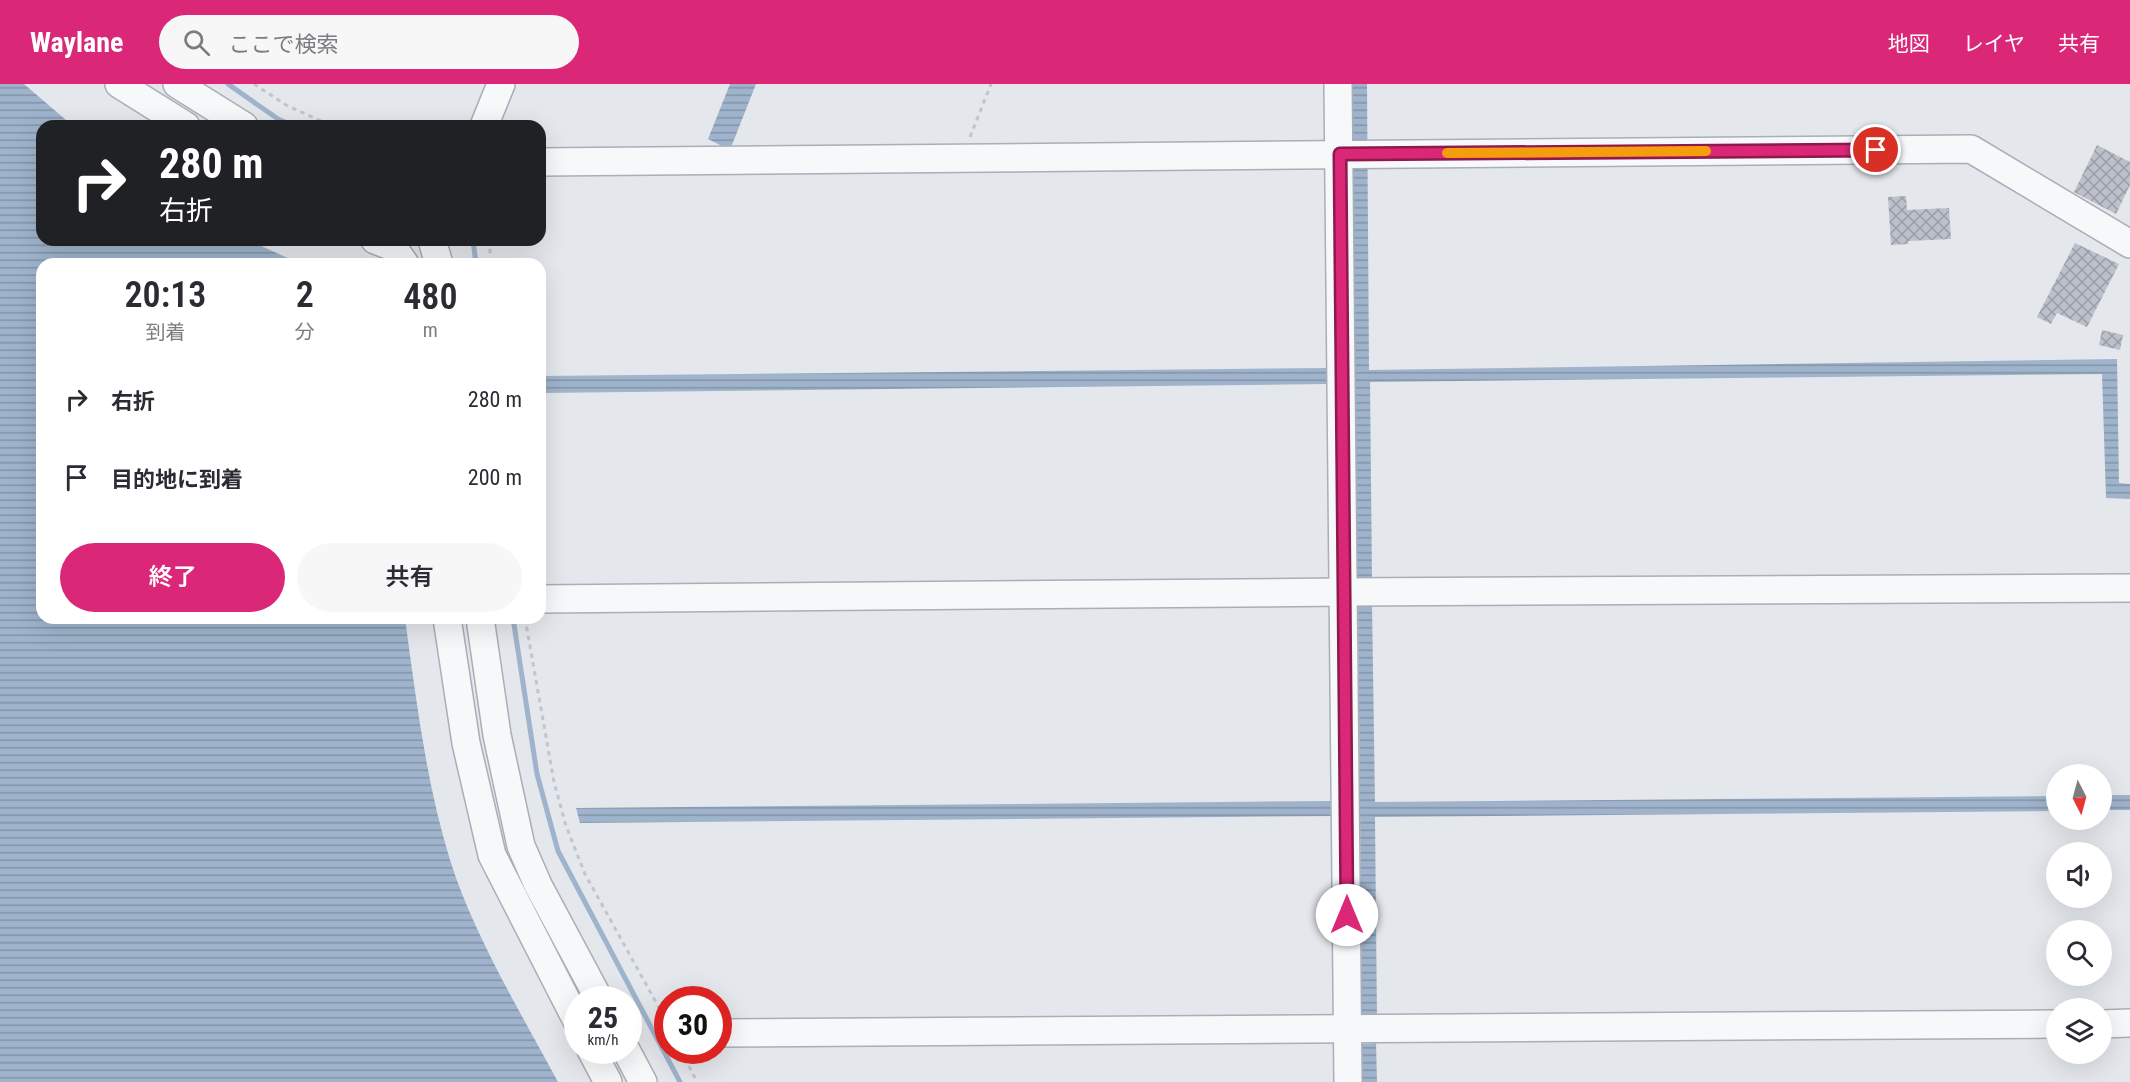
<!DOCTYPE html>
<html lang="ja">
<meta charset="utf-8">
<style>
:root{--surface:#fff;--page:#f7f7f7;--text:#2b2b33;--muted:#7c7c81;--accent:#db2777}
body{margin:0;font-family:"Roboto Condensed","Noto Sans JP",sans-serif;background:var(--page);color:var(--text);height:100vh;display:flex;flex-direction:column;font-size:22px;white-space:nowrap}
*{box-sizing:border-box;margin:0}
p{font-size:20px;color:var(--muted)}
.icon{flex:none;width:33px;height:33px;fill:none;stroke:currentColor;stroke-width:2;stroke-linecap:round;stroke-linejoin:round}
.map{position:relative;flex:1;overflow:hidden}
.side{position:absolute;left:36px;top:174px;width:510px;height:366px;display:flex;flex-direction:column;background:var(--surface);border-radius:18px;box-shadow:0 6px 24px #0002}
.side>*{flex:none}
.banner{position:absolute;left:36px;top:36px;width:510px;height:126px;border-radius:18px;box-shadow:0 6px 24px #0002;background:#202124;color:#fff;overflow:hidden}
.needle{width:39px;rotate:174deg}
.controls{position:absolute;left:2046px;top:680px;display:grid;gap:12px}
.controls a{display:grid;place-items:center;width:66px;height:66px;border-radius:50%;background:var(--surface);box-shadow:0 6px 24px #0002;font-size:30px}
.speed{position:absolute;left:564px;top:902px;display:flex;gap:12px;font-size:30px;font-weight:700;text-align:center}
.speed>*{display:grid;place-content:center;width:78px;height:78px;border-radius:50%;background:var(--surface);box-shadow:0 6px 24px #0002;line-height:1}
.speed small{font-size:15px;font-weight:400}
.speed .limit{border:9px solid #d22;background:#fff;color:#111}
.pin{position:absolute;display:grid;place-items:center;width:51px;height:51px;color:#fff;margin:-26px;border:3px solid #fff;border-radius:50%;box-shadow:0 2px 6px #0007}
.me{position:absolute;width:66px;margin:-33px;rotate:0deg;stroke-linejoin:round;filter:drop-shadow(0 0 4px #0008)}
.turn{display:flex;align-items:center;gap:21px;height:126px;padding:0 24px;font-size:27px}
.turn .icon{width:78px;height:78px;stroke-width:2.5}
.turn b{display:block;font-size:42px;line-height:51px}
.eta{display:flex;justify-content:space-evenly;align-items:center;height:102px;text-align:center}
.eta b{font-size:36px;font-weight:600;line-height:42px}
.action{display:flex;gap:12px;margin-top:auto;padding:12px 24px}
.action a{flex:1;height:69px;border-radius:36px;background:var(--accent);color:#fff;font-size:24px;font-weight:600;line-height:69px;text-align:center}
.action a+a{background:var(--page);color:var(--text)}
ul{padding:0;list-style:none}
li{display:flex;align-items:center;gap:18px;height:78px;padding:0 24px}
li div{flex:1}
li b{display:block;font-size:22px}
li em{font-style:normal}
header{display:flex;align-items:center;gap:36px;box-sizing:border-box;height:84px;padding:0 30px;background:var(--accent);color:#fff}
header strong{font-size:28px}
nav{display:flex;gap:33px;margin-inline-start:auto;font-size:21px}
.search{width:420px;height:54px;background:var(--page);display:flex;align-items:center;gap:15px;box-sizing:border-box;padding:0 21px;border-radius:33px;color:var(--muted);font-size:22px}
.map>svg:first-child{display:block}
.water{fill:url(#water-rules)}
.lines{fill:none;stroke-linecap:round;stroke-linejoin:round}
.stream{stroke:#9fb4cc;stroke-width:5}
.building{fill:url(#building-cross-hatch)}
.minor-casing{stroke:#a9aeb7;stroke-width:30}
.path{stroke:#c2c5cb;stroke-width:3;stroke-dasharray:4.5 4.5;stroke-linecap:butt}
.minor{stroke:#f7f8fa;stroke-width:27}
.route-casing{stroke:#8e194d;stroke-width:15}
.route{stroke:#db2777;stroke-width:10}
.slow{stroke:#f59e0b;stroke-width:10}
</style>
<header>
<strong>Waylane</strong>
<div class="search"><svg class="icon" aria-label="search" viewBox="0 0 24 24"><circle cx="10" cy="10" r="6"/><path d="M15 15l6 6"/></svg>ここで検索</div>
<nav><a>地図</a><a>レイヤ</a><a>共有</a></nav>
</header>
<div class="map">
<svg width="2130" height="998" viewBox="0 0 2130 998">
<defs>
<pattern id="water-rules" width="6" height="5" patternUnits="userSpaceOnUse" patternTransform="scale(1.5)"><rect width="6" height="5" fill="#9fb4cc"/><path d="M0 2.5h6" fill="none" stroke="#8293a7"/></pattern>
<pattern id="building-cross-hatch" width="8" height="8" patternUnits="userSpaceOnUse" patternTransform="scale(1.5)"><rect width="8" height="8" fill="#bbc0ca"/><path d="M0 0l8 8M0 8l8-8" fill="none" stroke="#989da6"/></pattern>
</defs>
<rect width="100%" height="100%" fill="#e4e7ec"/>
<!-- water -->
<g class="water">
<path d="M0,0h24l49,42h-31v114h206l53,24h-259v354h363c11,81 21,164 45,242 24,76 70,151 108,222h-558z"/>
<path d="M730,0h26l-26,66 -22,-11z"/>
<path d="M1350,0h17l2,286 748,-11 2,124 11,1v15l-24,-1 -4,-124 -732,8 2,196h-15l-2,-192 -4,-1z"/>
<path d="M1327,284v16l-787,9v-17z"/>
<path d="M1372,520l3,198 681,-6v15l-681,6 2,202h-15l-4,-414z"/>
<rect x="2102" y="711" width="28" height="15"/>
<path d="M1336,717l-1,15 -755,7 -4,-15z"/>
<path d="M1376,959l1,39h-14l-1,-38z"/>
</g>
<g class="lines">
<!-- stream -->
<g class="stream">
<path d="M228,0l50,35 16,7"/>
<path d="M473,156l3,24"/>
<path d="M513,534l24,156 21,77 122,231"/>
</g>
</g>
<!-- building -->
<g class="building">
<path d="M2097,61l33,17v23l-14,29 -42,-22z"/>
<path d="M1906,112l1,14 42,-2 2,31 -43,2 1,3 -18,1 -3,-48z"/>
<path d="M2075,159l44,21 -32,63 -30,-14 -6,11 -14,-7z"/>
<path d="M2102,246l21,5 -3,15 -21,-5z"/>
</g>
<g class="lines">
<defs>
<g id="minor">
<path d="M119,0l67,42"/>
<path d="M177,0l67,42"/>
<path d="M1338,0l10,998"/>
<path d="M484,42l17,-42"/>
<path d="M540,78l1431,-13 159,95"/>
<path d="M375,156l18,7 12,17"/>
<path d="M432,156l7,24"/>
<path d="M540,515l804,-7 786,-4"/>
<path d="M447,534l19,125 26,112 86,168"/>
<path d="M480,534l17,117 24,111 17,39 61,114"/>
<path d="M2102,940l28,-1"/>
<path d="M718,949l1338,-9"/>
<path d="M591,966l17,32"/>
<path d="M626,966l17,32"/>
</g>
</defs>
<!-- minor casing -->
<use href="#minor" class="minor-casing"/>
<!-- path -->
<g class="path">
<path d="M254,0l32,21 46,21"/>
<path d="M970,53l21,-53"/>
<path d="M489,156l2,24"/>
<path d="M525,534l29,164 12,44 19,48 83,150"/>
<path d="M681,966l16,32"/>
</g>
<!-- minor -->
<use href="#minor" class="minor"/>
</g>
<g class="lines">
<defs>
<path id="route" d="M1347,831l-7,-761 536,-4"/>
</defs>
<!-- route casing -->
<use href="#route" class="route-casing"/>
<!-- route -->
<use href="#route" class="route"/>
<!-- slow -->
<path class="slow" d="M1447,69l259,-2"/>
</g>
</svg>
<div class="controls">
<a><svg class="needle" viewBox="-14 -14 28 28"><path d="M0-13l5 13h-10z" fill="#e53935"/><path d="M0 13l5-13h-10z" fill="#7c7c81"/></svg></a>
<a><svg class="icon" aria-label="sound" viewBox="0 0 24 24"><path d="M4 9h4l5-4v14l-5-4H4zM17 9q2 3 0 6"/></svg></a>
<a><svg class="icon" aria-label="search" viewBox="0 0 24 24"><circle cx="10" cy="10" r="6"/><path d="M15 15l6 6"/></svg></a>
<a><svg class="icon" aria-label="layers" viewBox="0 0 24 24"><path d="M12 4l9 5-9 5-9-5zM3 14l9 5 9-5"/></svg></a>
</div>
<div class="speed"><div>25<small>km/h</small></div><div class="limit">30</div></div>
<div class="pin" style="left:1876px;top:66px;background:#d93025"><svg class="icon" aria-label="arrive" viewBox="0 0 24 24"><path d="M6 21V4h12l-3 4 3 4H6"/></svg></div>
<svg class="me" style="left:1347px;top:831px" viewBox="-20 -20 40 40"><circle r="19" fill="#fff"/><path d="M0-13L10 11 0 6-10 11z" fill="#db2777"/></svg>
<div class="banner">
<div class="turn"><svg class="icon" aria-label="right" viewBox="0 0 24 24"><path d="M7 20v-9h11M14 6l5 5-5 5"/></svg><div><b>280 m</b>右折</div></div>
</div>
<section class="side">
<div class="eta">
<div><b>20:13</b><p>到着</p></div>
<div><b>2</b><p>分</p></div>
<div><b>480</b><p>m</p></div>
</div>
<ul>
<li><svg class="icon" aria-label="right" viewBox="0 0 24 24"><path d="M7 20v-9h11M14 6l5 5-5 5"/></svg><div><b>右折</b></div><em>280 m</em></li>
<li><svg class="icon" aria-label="arrive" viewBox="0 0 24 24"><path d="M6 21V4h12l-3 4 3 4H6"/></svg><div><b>目的地に到着</b></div><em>200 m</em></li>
</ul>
<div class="action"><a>終了</a><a>共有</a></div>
</section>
</div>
